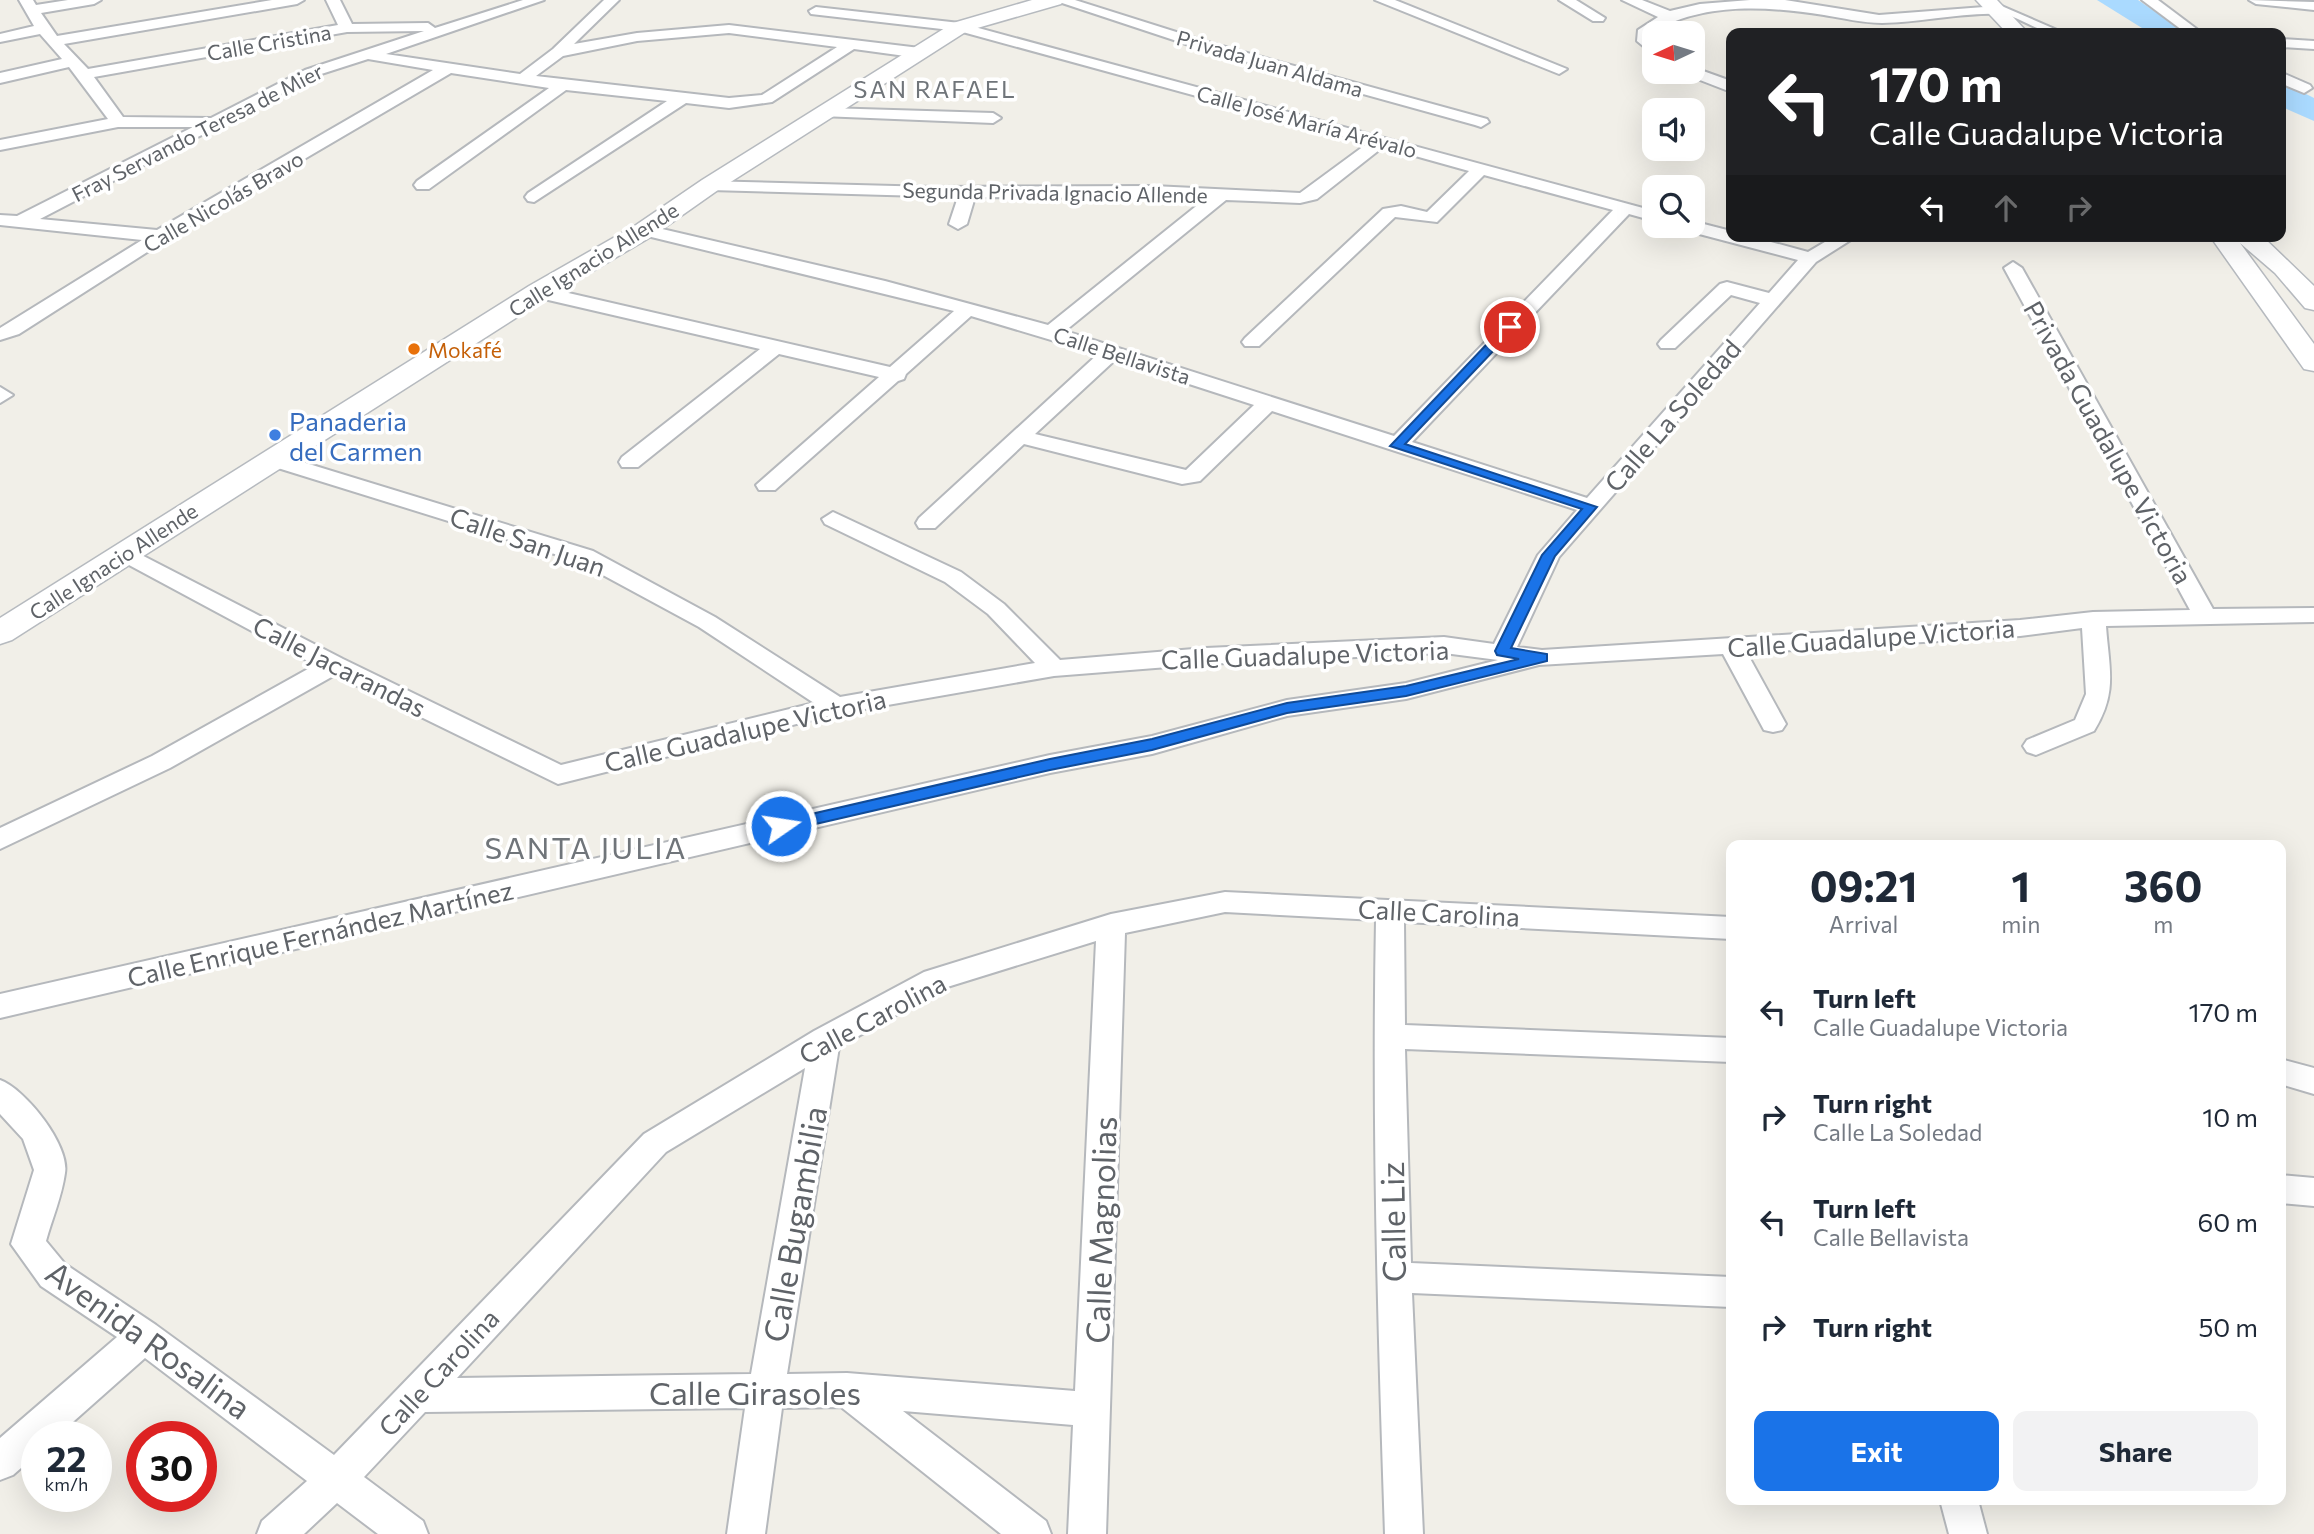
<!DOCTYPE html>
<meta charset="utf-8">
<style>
:root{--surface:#fff;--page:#f2f2f3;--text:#1f2937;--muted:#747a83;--accent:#1a73e8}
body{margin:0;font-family:Commissioner,sans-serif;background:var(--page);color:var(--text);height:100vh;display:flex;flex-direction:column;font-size:26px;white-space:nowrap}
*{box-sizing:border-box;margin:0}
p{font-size:23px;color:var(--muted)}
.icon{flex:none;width:38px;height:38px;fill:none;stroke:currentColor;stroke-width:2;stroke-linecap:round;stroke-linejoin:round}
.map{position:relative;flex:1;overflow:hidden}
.sheet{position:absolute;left:1726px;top:840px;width:560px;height:665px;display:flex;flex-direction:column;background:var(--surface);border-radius:14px;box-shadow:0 7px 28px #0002}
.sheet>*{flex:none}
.guide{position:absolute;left:1726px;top:28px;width:560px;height:214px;border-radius:14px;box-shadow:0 7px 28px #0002;background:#202124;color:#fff;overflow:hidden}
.needle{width:46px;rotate:266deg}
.buttons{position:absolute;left:1642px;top:21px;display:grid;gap:14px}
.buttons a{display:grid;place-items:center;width:63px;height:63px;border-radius:14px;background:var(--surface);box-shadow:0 7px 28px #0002;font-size:35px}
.speed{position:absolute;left:21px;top:1421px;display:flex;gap:14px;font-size:35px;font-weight:700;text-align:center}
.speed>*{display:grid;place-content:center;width:91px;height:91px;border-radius:50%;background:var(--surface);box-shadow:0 7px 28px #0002;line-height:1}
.speed small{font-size:18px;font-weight:400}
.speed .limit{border:10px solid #d22;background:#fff;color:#111}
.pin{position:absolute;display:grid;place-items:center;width:60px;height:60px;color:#fff;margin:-30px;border:4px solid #fff;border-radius:50%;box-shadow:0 2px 7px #0007}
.me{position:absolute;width:77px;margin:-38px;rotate:77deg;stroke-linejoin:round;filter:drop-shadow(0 0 5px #0008)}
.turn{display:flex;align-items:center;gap:24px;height:147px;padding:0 28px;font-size:32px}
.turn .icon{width:91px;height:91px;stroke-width:2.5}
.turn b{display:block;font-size:49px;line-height:60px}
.lanes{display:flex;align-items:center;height:66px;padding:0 28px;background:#0003;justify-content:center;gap:35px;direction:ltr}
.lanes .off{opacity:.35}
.eta{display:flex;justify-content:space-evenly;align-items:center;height:119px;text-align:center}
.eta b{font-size:42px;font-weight:700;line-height:49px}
.cta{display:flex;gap:14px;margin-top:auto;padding:14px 28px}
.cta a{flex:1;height:80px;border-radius:14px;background:var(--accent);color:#fff;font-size:28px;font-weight:700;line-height:80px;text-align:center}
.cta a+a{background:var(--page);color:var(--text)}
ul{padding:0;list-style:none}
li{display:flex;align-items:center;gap:21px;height:105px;padding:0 28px}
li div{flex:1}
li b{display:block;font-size:26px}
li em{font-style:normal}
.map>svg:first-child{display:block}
.water{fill:#aadaff}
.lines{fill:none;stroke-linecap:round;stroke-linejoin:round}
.street-casing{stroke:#b5b8bc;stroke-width:4}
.secondary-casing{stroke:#b6babf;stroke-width:3}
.street{fill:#fff;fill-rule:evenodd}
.secondary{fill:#fff;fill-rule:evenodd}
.route{fill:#1a73e8;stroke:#114b97;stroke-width:2}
.food-dot{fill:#e8710a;stroke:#fff;stroke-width:2.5}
.shop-dot{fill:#3f7fe0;stroke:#fff;stroke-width:2.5}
.labels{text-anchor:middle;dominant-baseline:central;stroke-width:7;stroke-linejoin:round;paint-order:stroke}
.far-street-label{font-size:21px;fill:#5f6368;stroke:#fff}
.far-food-label{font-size:21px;fill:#c56008;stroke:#fff;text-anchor:start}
.far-quarter-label{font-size:24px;letter-spacing:2px;fill:#70757a;stroke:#fff}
.street-label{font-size:26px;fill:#5f6368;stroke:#fff}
.shop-label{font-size:26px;fill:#366cbe;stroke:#fff;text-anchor:start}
.quarter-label{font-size:30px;letter-spacing:2px;fill:#70757a;stroke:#fff}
.near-street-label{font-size:32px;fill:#5f6368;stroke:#fff}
</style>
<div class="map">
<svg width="2314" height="1534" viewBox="0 0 2314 1534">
<rect width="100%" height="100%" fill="#f1efe8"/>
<!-- water -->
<g class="water">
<path d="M2097,0h41l48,33h-36z"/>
<path d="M2280,81l34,17v23l-34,-15z"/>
</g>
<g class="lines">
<defs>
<g id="street">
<path d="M19,0h14l3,5 32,-5h33l-7,4 -53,9 16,23 215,-36h32l-7,4 -233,40 24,25 250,-44 -12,-25h14l12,24 76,-1 7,5 88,-28h21l-158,54 134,20 33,-25 51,-49h15l-45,44 63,-11 92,-8 191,23 8,5 -8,5 -66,-9 -82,53 -43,6 -43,-5 -152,99 -6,-1 -3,-4 3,-4 139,-92 -101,-11 -137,99h-12l-3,-4 3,-4 132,-93 -98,-15 -285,167 -147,94 -19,6v-12l142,-88 -142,-15v-10l17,1 176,-89h-75l-118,23v-10l108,-21 -39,-52 -69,16v-10l62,-14 -22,-25 -40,8v-8l34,-8zM424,31l-119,39 -94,48 -88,-1 -29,-40 253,-45zM729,33l108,14 -75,48 -33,3 -193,-22 27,-20 74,-15zM368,59l65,11 -276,160 -117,-11 275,-143z"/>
<path d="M1053,0h22l136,43 276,76 2,3 -8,5 -6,-2 -274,-76z"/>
<path d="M1375,0h20l172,69 -8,5 -5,-2z"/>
<path d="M1559,0h17l29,18 -2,3h-10z"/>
<path d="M1622,0h20l28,11 30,-7 50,-4h35l94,15 105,-8 1,-5 5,-1 74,32c-29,1 -43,-18 -65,-19 -36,-2 -80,9 -117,9 -19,0 -40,-5 -58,-8 -58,-9 -120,-13 -172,17l2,23 -17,-14 1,-11 20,-13z"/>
<path d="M2142,0h16l44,33h-16z"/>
<path d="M2249,0l65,2v8l-58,-6z"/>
<path d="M816,7l144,16 694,188v10l-25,-7 -217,228 175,56 173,-195 -29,-8 -56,53h-14l-3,-4 3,-4 59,-56 7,-2 42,11 29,-33 -114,-30 -3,-4h11v-5l39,10v5h18l59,16 27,-16h22l-41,26 -257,295 -42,90 25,3 478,-30 73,-8 97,-2 -186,-342 9,-6 9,6 191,341 101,-1v14l-208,4c3,43 12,66 -12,105l-58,24 -9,-3 -4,-6 4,-6 48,-20 11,-26 -4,-66 -62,8 -273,17 39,71 -4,6 -9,2 -9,-2 -41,-76 -184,11 -133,34 -119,17 -135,38 -102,19 -1050,245v-24l1050,-239 102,-19 135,-36 119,-17 92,-23 -54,-7 -238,11 -152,12 -218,38 -278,70 -223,-109 -165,93 -170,81v-21l152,-72 163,-91 -199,-107 -3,-5 11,-7 219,113 218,106 253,-62 -115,-76 -122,-66 -312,-97 -3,-5 11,-6 320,98 122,66 125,80 195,-34 -47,-49 -43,-32 -120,-58 -3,-5 11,-7 128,60 43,32 56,56 146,-12 238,-11 50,7 44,-89 39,-45 -305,-99 -72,70 -18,3 -158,-40 -89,84h-16l-3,-5 3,-5 179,-164 -127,-38 -65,58 -2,5 -6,2 -123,109h-16l-3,-5 123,-108 -100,-23 -141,113h-16l-3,-5 3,-5 138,-108 -229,-53 -2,-4 2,-4 7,-2 352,81 64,-56 -315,-77 -3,-4 3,-4 6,-1 240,56 163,44 157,-126 -230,-2 -8,27 -9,5 -9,-5 9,-27 -248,-7 -9,-5 3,-4 229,6 220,-1 147,7 68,-50 -409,-112 -148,-17 -2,-3zM1383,147l86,24 -42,41 -26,-6 -18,3 -138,129 -3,4 3,4h14l136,-129 42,5 47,-47 129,35 -219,226 -329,-105 161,-131 74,3 17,-4zM1115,360l139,45 -68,65 -151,-36z"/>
<path d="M2280,39l34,2v8l-34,-2z"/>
<path d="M1692,67l39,14v11l-44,-17 -2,-3h7z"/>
<path d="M2280,72l30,13 2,3 -8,5 -24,-10z"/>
<path d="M827,108l166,5 8,5 -8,5 -172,-7 -2,-3z"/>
<path d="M0,387l13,8 -13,8z"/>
<path d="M1225,892l506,25v22l-327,-17 1,103 326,13v24l-326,-13 6,214 320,14v30l-319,-14 11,241h-38c-7,-205 -13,-409 -9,-614l-151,-8 -100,21 -19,601h-38l5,-109 -170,-14 143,110 5,13h-50l-160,-127 -59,1 -17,126h-38l18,-126 -320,4 -61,65 59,44 5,13h-50l-41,-31 -33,31h-47l5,-13 45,-40 -162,-123 -89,79h-19v17l-24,21 -13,5v-42l117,-101 -76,-51 -30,-42 23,-74 -11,-31 -23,-25v-34c25,9 70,65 65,93 -3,23 -13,46 -19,68l19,23 91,61 178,130 310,-321 170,-103 110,-59 187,-58zM1096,941l-21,450 -228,-18 -60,1 52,-327 105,-59zM805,1068l-54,306 -294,4 209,-226z"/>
<path d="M2280,1059l34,9v26l-34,-10z"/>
<path d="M2280,1175l34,3v28l-34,-3z"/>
<path d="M1940,1500h38l9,34h-38z"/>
</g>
<g id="secondary">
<path d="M1032,0h32l-3,4 -94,27 -249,159 -64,45 -107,63 -535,342 -12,4v-26l529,-332 107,-61 66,-45 251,-157z"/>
<path d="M1976,0h21l31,33h-21z"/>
<path d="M2210,236h52l52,50v24l-9,-2 -30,-35 -35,-30 74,101v27l-10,-2z"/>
</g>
</defs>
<!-- street casing -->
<use href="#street" class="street-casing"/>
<!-- secondary casing -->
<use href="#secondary" class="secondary-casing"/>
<!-- street -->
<use href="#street" class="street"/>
<!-- secondary -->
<use href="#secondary" class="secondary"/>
</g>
<!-- route -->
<path class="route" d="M1506,324l10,3 -111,117 192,63 -42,49 -44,92 36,6v7l-141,35 -119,17 -135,37 -102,20 -269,62 -6,-2 -2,-4 8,-5 269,-62 102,-20 135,-36 119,-17 113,-27 -22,-4 -2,-4 47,-96 40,-46 -192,-63z"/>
<!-- markers -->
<circle class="food-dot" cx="414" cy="349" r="7"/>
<circle class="shop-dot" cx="275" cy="435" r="7"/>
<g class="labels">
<!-- far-street labels -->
<g class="far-street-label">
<text transform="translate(269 42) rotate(-10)">Calle Cristina</text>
<text transform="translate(1270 63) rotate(16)">Privada Juan Aldama</text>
<text transform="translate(1307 121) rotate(15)">Calle José María Arévalo</text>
<text transform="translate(197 132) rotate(-27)">Fray Servando Teresa de Mier</text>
<text transform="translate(1055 192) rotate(1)">Segunda Privada Ignacio Allende</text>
<text transform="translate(223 201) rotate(-30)">Calle Nicolás Bravo</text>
<text transform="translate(593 259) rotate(-32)">Calle Ignacio Allende</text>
<text transform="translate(1122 355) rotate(18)">Calle Bellavista</text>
<text transform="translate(113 561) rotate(-33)">Calle Ignacio Allende</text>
</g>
<!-- far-food labels -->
<g class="far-food-label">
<text x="428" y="349">Mokafé</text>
</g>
<!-- far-quarter labels -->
<g class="far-quarter-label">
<text x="935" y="88">SAN RAFAEL</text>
</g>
<!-- street labels -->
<g class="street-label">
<text transform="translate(1672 415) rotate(-49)">Calle La Soledad</text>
<text transform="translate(2109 442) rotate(61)">Privada Guadalupe Victoria</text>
<text transform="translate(528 541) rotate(19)">Calle San Juan</text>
<text transform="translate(1871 637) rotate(-4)">Calle Guadalupe Victoria</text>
<text transform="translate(1305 654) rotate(-2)">Calle Guadalupe Victoria</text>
<text transform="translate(340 666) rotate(27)">Calle Jacarandas</text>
<text transform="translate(745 730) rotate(-13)">Calle Guadalupe Victoria</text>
<text transform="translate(1439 912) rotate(3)">Calle Carolina</text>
<text transform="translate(320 933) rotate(-13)">Calle Enrique Fernández Martínez</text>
<text transform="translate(872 1018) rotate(-28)">Calle Carolina</text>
<text transform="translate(438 1372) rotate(-47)">Calle Carolina</text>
</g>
<!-- shop labels -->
<g class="shop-label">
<text x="289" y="420">Panaderia<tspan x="289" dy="30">del Carmen</tspan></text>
</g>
<!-- quarter labels -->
<g class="quarter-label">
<text x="586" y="846">SANTA JULIA</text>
</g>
<!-- near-street labels -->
<g class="near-street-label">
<text transform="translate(1392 1222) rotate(-91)">Calle Liz</text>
<text transform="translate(794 1224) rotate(-80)">Calle Bugambilia</text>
<text transform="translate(1100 1230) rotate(-88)">Calle Magnolias</text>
<text transform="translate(149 1339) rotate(36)">Avenida Rosalina</text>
<text x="755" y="1392">Calle Girasoles</text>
</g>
</g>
</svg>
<div class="buttons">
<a><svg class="needle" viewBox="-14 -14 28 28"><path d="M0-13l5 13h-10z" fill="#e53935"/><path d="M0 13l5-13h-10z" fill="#747a83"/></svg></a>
<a><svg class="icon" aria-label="sound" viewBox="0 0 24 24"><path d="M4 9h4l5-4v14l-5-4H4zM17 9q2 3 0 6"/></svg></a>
<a><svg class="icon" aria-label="search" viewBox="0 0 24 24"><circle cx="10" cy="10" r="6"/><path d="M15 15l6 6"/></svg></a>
</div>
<div class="speed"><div>22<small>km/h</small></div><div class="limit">30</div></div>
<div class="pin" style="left:1510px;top:327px;background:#d93025"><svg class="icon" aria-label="arrive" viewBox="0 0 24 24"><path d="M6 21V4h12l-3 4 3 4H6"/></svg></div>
<svg class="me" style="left:781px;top:826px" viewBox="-20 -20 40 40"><circle r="17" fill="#1a73e8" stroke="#fff" stroke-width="3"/><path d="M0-11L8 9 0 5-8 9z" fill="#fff"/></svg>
<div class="guide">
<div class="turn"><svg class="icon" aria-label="left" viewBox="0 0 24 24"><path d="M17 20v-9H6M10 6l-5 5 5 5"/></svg><div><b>170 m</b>Calle Guadalupe Victoria</div></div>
<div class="lanes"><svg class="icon" aria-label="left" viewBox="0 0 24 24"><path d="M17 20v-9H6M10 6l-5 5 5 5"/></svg><svg class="icon off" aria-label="ahead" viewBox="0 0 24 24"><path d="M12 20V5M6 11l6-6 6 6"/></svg><svg class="icon off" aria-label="right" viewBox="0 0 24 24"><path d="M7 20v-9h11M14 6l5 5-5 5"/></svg></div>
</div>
<section class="sheet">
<div class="eta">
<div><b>09:21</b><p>Arrival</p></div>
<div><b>1</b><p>min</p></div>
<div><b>360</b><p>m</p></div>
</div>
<ul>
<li><svg class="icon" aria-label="left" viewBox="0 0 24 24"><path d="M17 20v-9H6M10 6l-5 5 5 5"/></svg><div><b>Turn left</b><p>Calle Guadalupe Victoria</p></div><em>170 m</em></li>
<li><svg class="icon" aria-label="right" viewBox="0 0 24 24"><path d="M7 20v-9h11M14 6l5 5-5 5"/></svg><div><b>Turn right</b><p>Calle La Soledad</p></div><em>10 m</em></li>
<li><svg class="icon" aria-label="left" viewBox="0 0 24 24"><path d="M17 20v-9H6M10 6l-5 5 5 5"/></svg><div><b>Turn left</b><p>Calle Bellavista</p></div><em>60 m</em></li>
<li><svg class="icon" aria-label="right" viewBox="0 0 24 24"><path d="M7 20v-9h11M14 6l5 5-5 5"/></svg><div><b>Turn right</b></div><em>50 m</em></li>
</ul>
<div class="cta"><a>Exit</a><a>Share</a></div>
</section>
</div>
